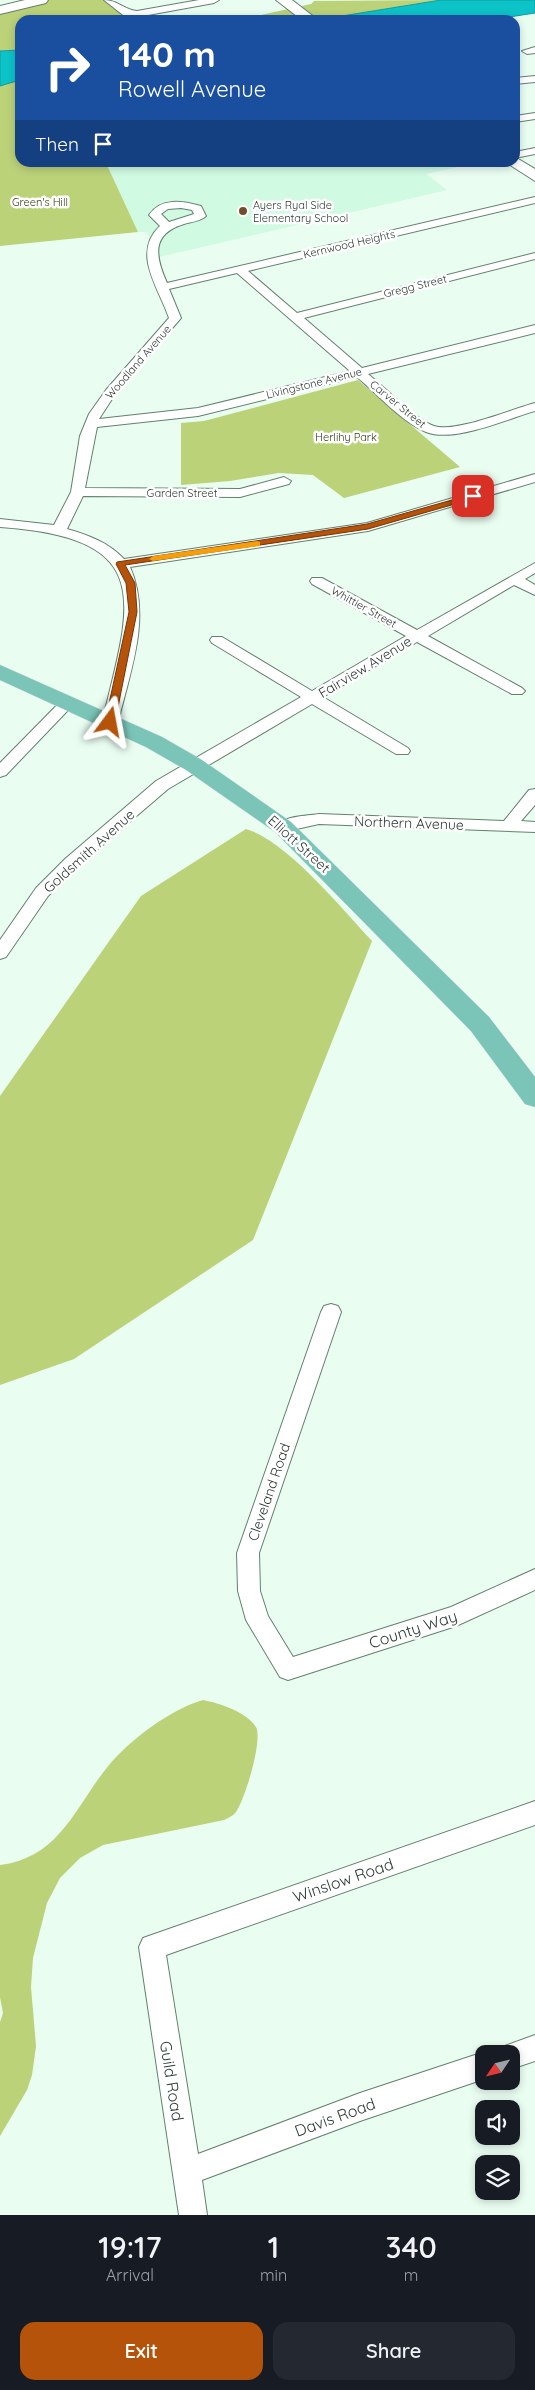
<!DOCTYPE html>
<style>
:root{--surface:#171b24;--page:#242831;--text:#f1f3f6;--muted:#9ea1a6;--accent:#b45309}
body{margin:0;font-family:Quicksand,sans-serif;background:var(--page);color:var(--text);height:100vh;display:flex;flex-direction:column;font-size:19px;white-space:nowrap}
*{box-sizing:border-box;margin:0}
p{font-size:16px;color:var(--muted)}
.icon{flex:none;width:28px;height:28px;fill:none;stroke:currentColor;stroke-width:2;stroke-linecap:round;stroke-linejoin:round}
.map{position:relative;height:2215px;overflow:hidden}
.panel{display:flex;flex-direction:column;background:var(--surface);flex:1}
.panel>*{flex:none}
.guide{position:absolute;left:15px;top:15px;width:505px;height:152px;border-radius:15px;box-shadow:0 2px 8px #0003;background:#1a4fa0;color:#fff;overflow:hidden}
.needle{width:32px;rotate:235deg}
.controls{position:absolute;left:475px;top:2045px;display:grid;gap:10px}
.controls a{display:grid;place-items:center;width:45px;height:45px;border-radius:10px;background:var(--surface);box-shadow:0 2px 8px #0003;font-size:25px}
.pin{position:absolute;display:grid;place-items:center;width:42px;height:42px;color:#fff;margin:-21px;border-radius:10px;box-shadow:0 2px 8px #0006}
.me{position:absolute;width:55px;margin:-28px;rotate:13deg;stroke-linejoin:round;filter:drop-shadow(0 0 4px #0008)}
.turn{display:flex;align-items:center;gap:18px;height:105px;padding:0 20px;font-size:22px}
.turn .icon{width:65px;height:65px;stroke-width:2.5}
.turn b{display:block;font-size:35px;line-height:42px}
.then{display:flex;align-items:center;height:48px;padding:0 20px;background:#0003;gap:10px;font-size:19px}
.eta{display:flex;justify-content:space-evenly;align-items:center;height:85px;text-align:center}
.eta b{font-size:30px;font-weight:600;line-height:35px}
.primary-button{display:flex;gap:10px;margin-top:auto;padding:10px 20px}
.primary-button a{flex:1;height:58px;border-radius:15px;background:var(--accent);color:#fff;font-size:20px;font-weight:600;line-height:58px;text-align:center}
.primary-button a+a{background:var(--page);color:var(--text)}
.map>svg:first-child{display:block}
.built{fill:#d0fae1}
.green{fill:#bbd279}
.water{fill:#0cc3c8;stroke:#169a9b}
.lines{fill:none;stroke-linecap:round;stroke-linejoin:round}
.street-casing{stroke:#63816f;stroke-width:2}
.secondary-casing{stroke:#63816f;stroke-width:2}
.primary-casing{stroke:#d9dcda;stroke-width:1}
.street{fill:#fff;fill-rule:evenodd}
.secondary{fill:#fff;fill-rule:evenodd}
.primary{fill:#7ac5b8;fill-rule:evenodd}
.route{fill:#b45309;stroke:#753606}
.slow{fill:#f59e0b}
.poi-dot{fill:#744e2a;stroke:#fff;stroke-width:2}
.labels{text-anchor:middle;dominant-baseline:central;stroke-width:5;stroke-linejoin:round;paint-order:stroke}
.far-park-label{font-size:11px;fill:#353e16;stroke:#fff}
.far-poi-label{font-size:11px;fill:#2d3b33;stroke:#fff;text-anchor:start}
.far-street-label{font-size:11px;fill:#2d3b33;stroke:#fff}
.street-label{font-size:14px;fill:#2d3b33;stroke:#fff}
.near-street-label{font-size:16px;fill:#2d3b33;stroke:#fff}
</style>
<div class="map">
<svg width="535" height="2215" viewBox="0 0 535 2215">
<rect width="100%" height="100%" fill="#e9fdf1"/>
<!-- built -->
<path class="built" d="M106,163h370l-50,11 21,16 -288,67 -12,-25h-9z"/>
<!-- green -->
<g class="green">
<path d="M41,0h68l14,11 14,3 8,6h-125v30l-20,1v-41z"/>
<path d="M441,0l-124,20h-79l73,-16 3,-3z"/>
<path d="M20,77v85l86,1 32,69 -138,14v-163z"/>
<path d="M358,380l102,87 -116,31 -31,-23 -34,-2 -49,8 -49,4v-62l23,-2z"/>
<path d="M246,829c41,12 96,80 126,112l-119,299 -179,119 -74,26v-289l141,-200z"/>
<path d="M203,1700c16,3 44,12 53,27 7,13 -11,72 -20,85 -3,4 -8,6 -12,8l-121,25 -23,13 -20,20 -13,25 -14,55 -2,29 5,59 -4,29 -5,15 -27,46v-114l3,-9 -3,-16v-132c60,-7 76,-60 109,-100 21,-25 62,-56 94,-65z"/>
</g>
<!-- water -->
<g class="water">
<path d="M441,0h94v13l-45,7h-173z"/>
<path d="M20,50v30l-20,6v-35z"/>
</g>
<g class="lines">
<defs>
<g id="street">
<path d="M104,0c14,0 20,10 33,11l62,-11h20l-5,3 -77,14 -14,-2z"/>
<path d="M535,47v6l-8,1 -5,-3z"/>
<path d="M535,76v6l-20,2v-6z"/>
<path d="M535,113v6l-20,3v-6z"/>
<path d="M535,148v6l-20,4v-6z"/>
<path d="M535,197v6l-287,68 49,42 238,-60v6l-231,59 58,50 173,-43v8l-167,41c15,12 50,47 66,52 22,7 78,-17 101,-23v8c-28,8 -81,32 -109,21 -23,-9 -50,-39 -69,-55l-159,39 -101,11 -12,61 155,1 44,-12 7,4 -2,3 -49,13 -157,-1 -16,33c21,6 41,13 57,30l243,-36 168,-49v8l-167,49 -238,36c22,49 0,105 -12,155l-3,3h-10l-3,-3c30,-122 55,-184 -102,-195v-8l54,6 17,-33 9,-56 9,-22 17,-24 63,-72c-10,-30 -38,-65 -9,-92l-11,-11c12,-18 34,-14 52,-9l5,10c-5,5 -15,6 -22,8 -33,10 -29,32 -17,59zM181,208l11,2 2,4 -25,8 -8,-8 7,-5zM237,273l113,98 -152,37 -99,11 15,-23 67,-78 -12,-29z"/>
<path d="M535,563v10l-10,6 10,6v10l-21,-10 -86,51 94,52 3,3 -3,3h-10l-95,-52 -94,55 85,51 2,3 -2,3h-12l-84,-50 -144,85 -91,78 -29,29 -42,61 -6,2v-19l36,-52 29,-29 91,-78 145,-84 -89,-54 -2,-3 2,-3h10l90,54 94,-55 -94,-52 -2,-3 2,-3h10l95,52z"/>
<path d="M67,698l8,5 -3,3 -66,69 -6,2v-14l62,-63z"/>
<path d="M535,789v16l-14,16 14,1v10l-216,-8 -36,8 -6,-1 -2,-4c7,-11 32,-11 44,-13l185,7 25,-31z"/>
<path d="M331,1304l7,2 3,6 -82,241 1,38 8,25 25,41 158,-50 84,-38v21l-79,36 -168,54 -8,-3 -34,-57 -8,-29 -1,-38 84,-241 3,-6z"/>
<path d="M535,1801v24l-369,130 32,199 162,-61 124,-41 5,2h-5v25l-124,42 -158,59 5,35h-28l-40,-268 4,-9z"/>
<path d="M535,2035v26l-24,8v-15h-12l3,-7z"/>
</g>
<g id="secondary">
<path d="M25,0h23l-2,3 -46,11v-8z"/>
<path d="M276,0h16l26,20h-16z"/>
<path d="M515,157l20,12v12l-25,-16 -2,-3h7z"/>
</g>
<path id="primary" d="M0,665l162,72 40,23 89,62 198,195 46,60v30l-10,-3 -54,-73 -196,-199 -89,-62 -40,-23 -146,-67z"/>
</defs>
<!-- street casing -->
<use href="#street" class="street-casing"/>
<!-- secondary casing -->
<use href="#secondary" class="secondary-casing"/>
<!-- primary casing -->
<use href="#primary" class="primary-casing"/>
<!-- street -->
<use href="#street" class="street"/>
<!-- secondary -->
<use href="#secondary" class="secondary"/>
<!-- primary -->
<use href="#primary" class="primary"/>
</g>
<!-- route -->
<path class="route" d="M473,494l4,2 -1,2 -108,31 -243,36 10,18 2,29 -22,110 -5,3 -5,-3 24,-110 -3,-29 -10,-19 1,-2 250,-38z"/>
<!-- slow -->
<path class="slow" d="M257,541l3,1v4l-107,15 -4,-2 4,-3z"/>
<!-- markers -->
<circle class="poi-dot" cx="243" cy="211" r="5"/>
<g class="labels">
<!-- far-park labels -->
<g class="far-park-label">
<text x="40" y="202">Green's Hill</text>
<text x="346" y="437">Herlihy Park</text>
</g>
<!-- far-poi labels -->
<g class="far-poi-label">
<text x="253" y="205">Ayers Ryal Side<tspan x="253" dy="13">Elementary School</tspan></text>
</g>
<!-- far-street labels -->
<g class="far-street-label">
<text transform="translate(349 244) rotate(-13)">Kernwood Heights</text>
<text transform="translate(415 286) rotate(-14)">Gregg Street</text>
<text transform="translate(138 362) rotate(-49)">Woodland Avenue</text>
<text transform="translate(314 383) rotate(-14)">Livingstone Avenue</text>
<text transform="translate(398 404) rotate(39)">Carver Street</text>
<text x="182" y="493">Garden Street</text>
<text transform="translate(364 607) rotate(29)">Whittier Street</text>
</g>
<!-- street labels -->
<g class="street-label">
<text transform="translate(365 667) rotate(-31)">Fairview Avenue</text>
<text transform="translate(409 823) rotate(2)">Northern Avenue</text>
<text transform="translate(299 844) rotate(42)">Elliott Street</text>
<text transform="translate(89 851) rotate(-42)">Goldsmith Avenue</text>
<text transform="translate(269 1492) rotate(-71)">Cleveland Road</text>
</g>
<!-- near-street labels -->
<g class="near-street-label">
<text transform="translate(413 1629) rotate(-18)">County Way</text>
<text transform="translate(343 1880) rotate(-19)">Winslow Road</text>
<text transform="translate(172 2081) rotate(81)">Guild Road</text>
<text transform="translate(335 2117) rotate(-20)">Davis Road</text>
</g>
</g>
</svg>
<div class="controls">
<a><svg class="needle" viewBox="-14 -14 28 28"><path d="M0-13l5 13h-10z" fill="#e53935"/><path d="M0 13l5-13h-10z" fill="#9ea1a6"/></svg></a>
<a><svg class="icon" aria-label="sound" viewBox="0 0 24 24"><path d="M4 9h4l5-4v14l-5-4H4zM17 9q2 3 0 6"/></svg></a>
<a><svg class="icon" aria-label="layers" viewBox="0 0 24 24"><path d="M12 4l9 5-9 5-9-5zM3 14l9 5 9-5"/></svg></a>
</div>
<div class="pin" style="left:473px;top:496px;background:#d93025"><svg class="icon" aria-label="arrive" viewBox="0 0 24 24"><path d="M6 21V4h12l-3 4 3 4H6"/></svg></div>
<svg class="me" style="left:110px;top:722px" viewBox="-20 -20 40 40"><path d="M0-17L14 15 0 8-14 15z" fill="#b45309" stroke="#fff" stroke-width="4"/></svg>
<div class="guide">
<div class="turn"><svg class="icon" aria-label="right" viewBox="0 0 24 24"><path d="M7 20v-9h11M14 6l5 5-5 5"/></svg><div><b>140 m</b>Rowell Avenue</div></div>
<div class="then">Then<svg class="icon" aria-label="arrive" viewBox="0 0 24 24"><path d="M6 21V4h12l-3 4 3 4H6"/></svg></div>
</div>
</div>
<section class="panel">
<div class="eta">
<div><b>19:17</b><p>Arrival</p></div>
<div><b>1</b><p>min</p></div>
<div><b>340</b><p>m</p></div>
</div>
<div class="primary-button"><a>Exit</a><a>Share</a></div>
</section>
